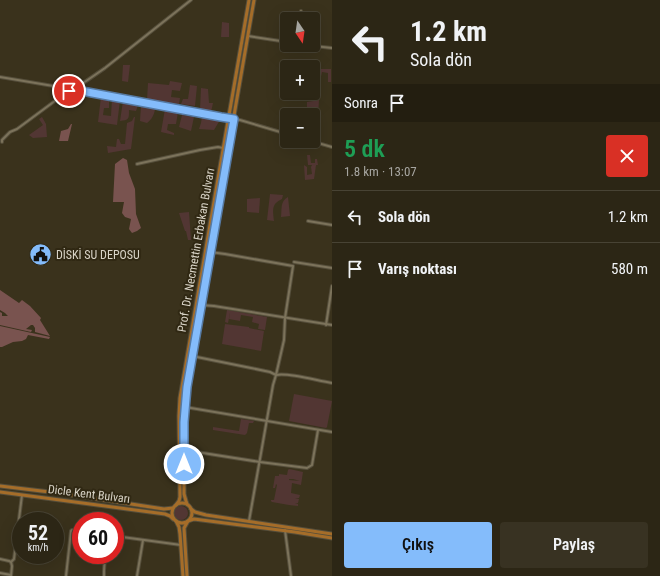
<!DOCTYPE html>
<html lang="tr">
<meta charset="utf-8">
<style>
:root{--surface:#2c2615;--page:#383222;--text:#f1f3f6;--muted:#a6a5a0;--line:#484334;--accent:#84bcfb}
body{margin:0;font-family:"Roboto Condensed",sans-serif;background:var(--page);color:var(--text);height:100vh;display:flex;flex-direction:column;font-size:15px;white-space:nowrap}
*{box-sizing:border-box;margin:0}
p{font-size:13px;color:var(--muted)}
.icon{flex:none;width:22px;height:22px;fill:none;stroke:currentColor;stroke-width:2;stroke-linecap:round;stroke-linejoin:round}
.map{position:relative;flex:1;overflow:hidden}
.details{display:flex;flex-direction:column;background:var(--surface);width:328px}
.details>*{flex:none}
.guide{background:#2c2615;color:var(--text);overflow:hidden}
.needle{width:26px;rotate:167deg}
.buttons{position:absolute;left:280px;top:12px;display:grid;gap:8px}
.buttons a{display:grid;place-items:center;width:40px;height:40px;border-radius:4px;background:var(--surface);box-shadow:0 4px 16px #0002,0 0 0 1px var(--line);font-size:20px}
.speed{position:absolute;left:12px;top:512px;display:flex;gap:8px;font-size:20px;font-weight:700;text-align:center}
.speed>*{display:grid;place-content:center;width:52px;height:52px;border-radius:50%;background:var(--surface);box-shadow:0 4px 16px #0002,0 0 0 1px var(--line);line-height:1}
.speed small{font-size:10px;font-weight:400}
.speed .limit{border:6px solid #d22;background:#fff;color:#111}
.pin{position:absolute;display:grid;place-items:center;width:34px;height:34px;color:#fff;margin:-17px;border:2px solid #fff;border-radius:50%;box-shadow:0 1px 4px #0007}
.me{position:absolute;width:44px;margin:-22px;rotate:0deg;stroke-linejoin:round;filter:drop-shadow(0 0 3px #0008)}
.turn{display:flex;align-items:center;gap:14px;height:84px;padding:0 12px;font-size:18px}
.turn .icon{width:52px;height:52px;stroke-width:2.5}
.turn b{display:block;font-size:28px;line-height:34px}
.then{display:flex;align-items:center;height:38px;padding:0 12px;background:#0003;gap:8px;font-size:15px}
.round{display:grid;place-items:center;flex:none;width:42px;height:42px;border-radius:4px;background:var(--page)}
.summary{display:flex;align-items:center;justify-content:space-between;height:68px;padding:0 12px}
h1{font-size:24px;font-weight:600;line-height:30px;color:#1e9e55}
.button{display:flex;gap:8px;margin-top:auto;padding:8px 12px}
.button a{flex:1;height:46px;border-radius:4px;background:var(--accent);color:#111;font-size:16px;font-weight:600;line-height:46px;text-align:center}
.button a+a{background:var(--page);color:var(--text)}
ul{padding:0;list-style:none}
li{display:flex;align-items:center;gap:12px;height:52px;padding:0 12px;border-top:1px solid var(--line)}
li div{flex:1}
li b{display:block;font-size:15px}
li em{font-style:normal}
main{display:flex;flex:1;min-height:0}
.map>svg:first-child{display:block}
.green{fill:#523633}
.forest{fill:#79534f}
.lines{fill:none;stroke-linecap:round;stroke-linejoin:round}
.minor-casing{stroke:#554e3b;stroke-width:4}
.major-casing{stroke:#554e3b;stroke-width:5}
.minor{stroke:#7c735b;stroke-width:2}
.major{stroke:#a56d29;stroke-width:3}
.route-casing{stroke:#567aa3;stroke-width:10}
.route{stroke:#84bcfb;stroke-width:7}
.labels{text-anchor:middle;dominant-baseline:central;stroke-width:4;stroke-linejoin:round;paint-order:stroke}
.street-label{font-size:12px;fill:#d9d4c7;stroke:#302813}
.poi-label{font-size:12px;fill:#d9d4c7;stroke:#302813;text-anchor:start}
</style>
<main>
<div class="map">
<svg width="332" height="576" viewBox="0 0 332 576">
<rect width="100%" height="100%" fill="#3a321c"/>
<!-- green -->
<g class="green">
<path d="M222,22l7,1v14h-8z"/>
<path d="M123,65h7l-2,17 -6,-1z"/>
<path d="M315,69h16v13h-3v-9l-6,-1 -2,9h-2v4h-1l-1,-7 2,-1 -1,-2h-2z"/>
<path d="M170,81l12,2 -2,8 -8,-1 -1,7 9,1 -1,6 -32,-4 1,-17 21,2z"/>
<path d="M190,85l7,1 -2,20 -14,-2 2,-5h5z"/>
<path d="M201,88l7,1 1,14h4l-2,9 -11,-2z"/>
<path d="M101,97l8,1v10h-5l-1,7 8,1 1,-18 8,2 -3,25 -19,-3z"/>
<path d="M319,100l-1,15 -11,-2v-11z"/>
<path d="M123,101l15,4 -2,6 -7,-1c0,9 0,10 -9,11z"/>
<path d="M141,106l14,3c-1,6 -3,10 -8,14l-7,-2z"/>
<path d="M165,109l13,3 -2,12h-8l-1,6 7,3v2l-13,-3z"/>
<path d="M182,115l12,2 -3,14 -12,-4z"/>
<path d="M202,116l18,4 -6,10 -15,-1 2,-6z"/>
<path d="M42,117l4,7 1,13 -14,1 -4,-3 14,-10 -4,-6z"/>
<path d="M134,117h1l-4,32 -23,4 -1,-7 9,1 1,-8h2l2,5h4l2,-21 5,-2z"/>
<path d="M307,155h3l1,8h4v-4h2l1,6h-2l-2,14 -9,1 -1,-15 3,2v8l5,-1 -1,-7 1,-2h-4z"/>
<path d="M270,194l13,1 -1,4c-11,5 -9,11 -8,22l-7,-1z"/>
<path d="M288,197l2,19 -9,1c1,-8 -1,-16 7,-20z"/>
<path d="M260,198l-1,15 -12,-1v-13z"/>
<path d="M189,212l2,28h-3l-2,-9h-1l-6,-18z"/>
<path d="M227,310l40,7 -2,13 -7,-1 1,-5 -7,-2 1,-5 -12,-2 -1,6 -11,-2 1,-5v-1l-2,10 -3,-1z"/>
<path d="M225,324l24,3v1l15,3 -3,20 -39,-7z"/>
<path d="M294,394l38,7 -5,26 -1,1 -37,-7z"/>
<path d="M241,419l13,2 -1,2h-4l-2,10 -2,2 -32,-5v-3l26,4z"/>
<path d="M289,469l5,1 -1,9h-4v1l11,1 -7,-2 1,-9 9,2 -2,13 -9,-2 -1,10 9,2 -1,3h-4l4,1 -1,4h-3l3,1v2l-9,-1 2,-11 -2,11 -17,-3 -1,-1v-1h3l3,-15 -1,-1 -1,4h-2l2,-12h4v-2l8,1 1,-5z"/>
<circle cx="181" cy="513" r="7"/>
</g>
<!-- forest -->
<g class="forest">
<path d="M71,124h1l-4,17h-9l2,-10 7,-2z"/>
<path d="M123,158l4,2 2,13 6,16 1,25 5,14 -4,3 -5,2 -3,-4 2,-10 -6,-2 -3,-4 2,-11h-11l2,-38z"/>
<path d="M0,290l19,13 3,-3 8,6 11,12 -1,2 10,16 -15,-4v-4l-2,-3h-2l-5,4 6,1 -1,2 -31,-7v-13l2,1v3h6l-3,-3 -5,-3z"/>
<path d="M0,326l50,11 -1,2 -21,-4 -2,4 -4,2 -9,1 -11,5h-2z"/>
</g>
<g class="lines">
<defs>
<g id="minor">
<path d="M301,11l1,8"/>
<path d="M248,36l39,6"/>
<path d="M305,45l27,3"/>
<path d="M0,77l71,12 150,28 19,3 47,14"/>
<path d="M311,141l21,6"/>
<path d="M2,142v-2l8,-8 7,-3 54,-40 5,-1 29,-20 86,-68"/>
<path d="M137,164l63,-14 18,-3 5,1"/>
<path d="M308,221l24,4"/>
<path d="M294,262l38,6"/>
<path d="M201,305l13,1 118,19"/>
<path d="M326,325l6,-39"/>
<path d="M192,356l59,12 19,4 6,3 8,-35 1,-22 8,-52 -68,-12 -15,-2"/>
<path d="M185,407l147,25"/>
<path d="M184,450l76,12 47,6 5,-3 6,-35"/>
<path d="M249,521l24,-136 3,-10c12,-3 42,6 56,8"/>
<path d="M285,530l6,46"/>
<path d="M115,536l66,9"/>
<path d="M0,559l9,2 2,1"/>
<path d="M11,562l3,-3 8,-64"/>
<path d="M0,573l11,2"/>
<path d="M11,576l1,-10 -1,-4"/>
<path d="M66,576l5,-45 1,-1 9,1"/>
<path d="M104,576v-5l1,-16"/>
<path d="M137,576l6,-36"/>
</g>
<g id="major">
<path d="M0,486l58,7 106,16 9,-1"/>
<path d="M0,492l165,22 5,2 3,3"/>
<circle cx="182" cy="513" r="10"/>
<path d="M187,504l-1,-3 -2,-7v-72l3,-35 67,-387"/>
<path d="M176,505l3,-4 1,-4 -1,-81 1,-18 69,-398"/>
<path d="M191,509l4,3 11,3 126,19"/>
<path d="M176,521l3,6 1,7 3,42"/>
<path d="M187,576l-3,-48 4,-7 6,-2 101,13 37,6"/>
</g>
</defs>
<!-- minor casing -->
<use href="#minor" class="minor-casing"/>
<!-- major casing -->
<use href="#major" class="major-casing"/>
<!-- minor -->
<use href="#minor" class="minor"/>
<!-- major -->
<use href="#major" class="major"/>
</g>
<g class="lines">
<defs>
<path id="route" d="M69,91l2,-2 150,28 13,2 -47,268 -3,35v42"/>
</defs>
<!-- route casing -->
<use href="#route" class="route-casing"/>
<!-- route -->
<use href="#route" class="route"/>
</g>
<!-- icons -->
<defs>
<symbol id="civic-disc" viewBox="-11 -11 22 22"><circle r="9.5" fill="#84bcfb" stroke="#302813"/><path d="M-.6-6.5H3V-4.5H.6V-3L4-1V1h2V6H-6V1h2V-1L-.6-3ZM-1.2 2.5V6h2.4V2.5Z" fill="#111"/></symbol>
</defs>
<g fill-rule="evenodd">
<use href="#civic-disc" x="28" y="242" width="25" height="25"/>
</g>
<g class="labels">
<!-- street labels -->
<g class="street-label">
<text transform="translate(196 250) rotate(-80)">Prof. Dr. Necmettin Erbakan Bulvarı</text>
<text transform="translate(89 494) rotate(7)">Dicle Kent Bulvarı</text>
</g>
<!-- poi labels -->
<g class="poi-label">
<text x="56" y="255">DİSKİ SU DEPOSU</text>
</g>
</g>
</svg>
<div class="buttons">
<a><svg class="needle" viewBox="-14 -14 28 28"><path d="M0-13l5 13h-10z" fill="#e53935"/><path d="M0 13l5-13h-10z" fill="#a6a5a0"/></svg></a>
<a>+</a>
<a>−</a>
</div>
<div class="speed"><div>52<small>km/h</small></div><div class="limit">60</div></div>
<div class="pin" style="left:69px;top:91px;background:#d93025"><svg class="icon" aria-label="arrive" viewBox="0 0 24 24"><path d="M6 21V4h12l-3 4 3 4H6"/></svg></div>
<svg class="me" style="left:184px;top:464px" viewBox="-20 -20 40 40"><circle r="17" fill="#84bcfb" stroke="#fff" stroke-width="3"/><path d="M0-11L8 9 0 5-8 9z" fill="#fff"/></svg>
</div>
<section class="details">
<div class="guide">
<div class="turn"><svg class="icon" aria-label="left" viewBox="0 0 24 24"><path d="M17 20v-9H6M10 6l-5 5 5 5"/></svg><div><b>1.2 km</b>Sola dön</div></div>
<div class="then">Sonra<svg class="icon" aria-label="arrive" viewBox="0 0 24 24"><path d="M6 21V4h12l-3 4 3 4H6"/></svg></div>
</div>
<div class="summary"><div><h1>5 dk</h1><p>1.8 km · 13:07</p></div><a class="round" style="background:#d93025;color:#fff"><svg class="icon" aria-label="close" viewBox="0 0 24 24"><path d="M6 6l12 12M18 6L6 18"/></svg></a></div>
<ul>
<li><svg class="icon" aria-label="left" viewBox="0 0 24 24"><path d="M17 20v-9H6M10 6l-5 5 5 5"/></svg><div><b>Sola dön</b></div><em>1.2 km</em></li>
<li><svg class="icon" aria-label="arrive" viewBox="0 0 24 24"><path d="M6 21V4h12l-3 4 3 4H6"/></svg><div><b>Varış noktası</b></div><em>580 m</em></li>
</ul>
<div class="button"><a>Çıkış</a><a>Paylaş</a></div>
</section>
</main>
